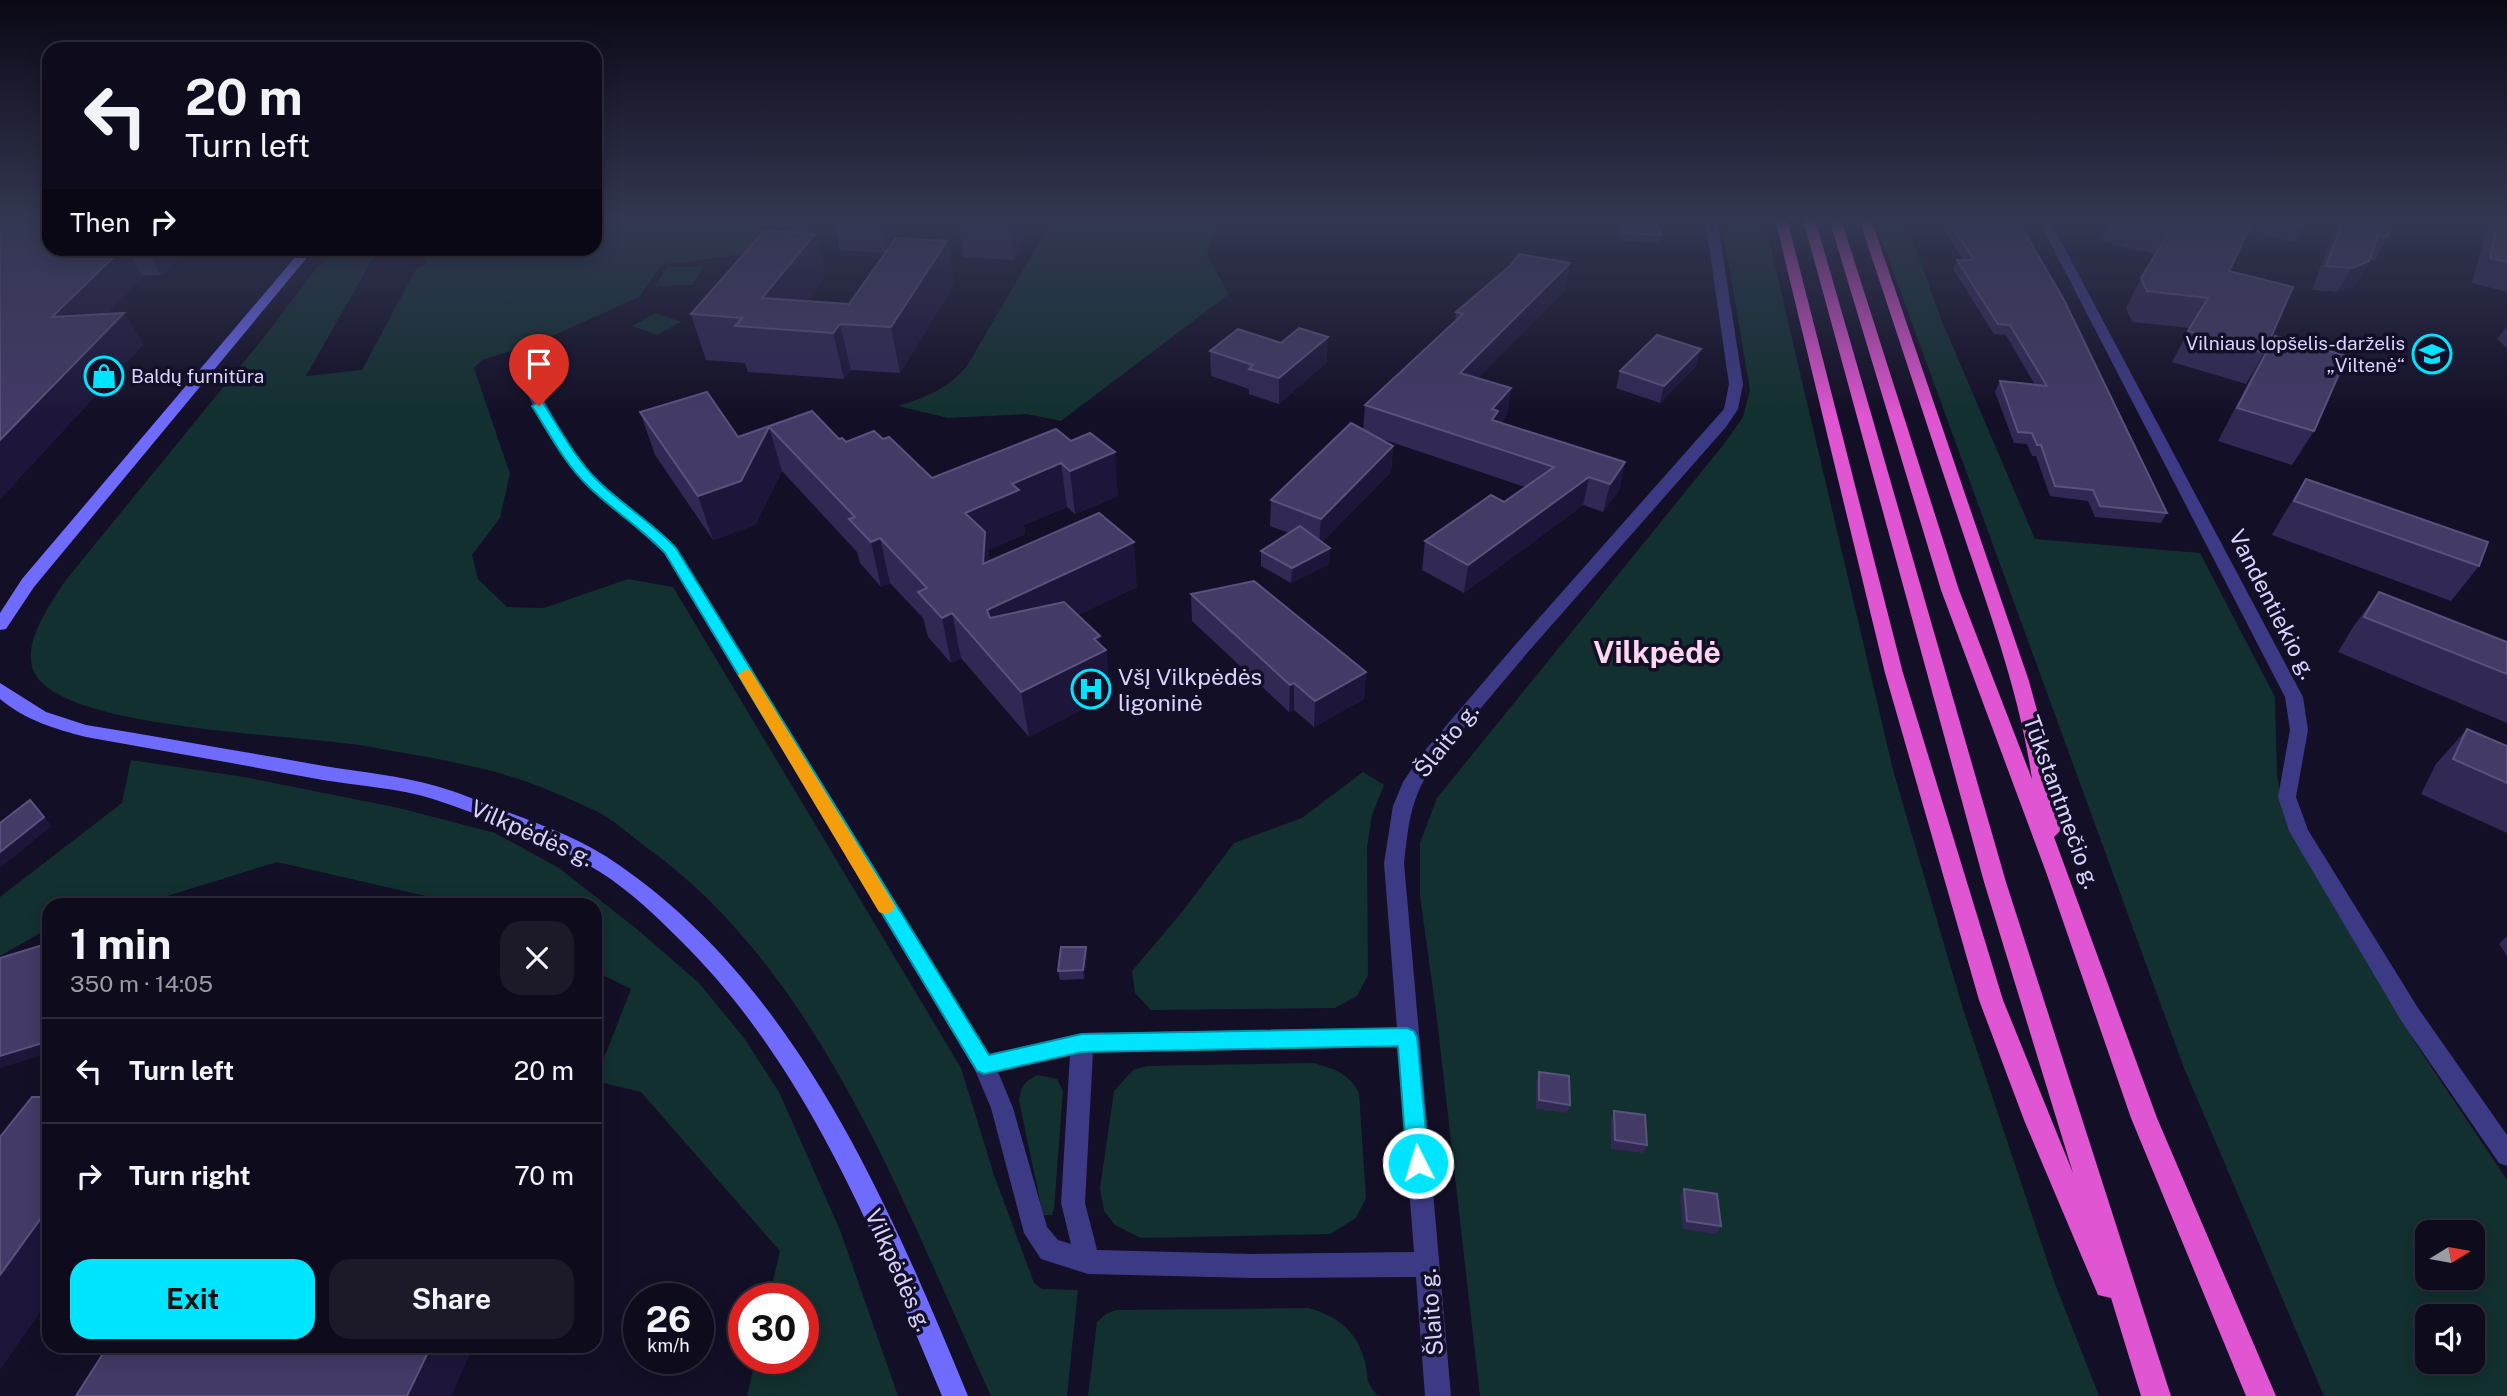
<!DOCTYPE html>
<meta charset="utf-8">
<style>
:root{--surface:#0e0b1c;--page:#1c1929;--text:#f1f3f6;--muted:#9b9ba3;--line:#2e2b3b;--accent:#00e5ff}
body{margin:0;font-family:"Public Sans",sans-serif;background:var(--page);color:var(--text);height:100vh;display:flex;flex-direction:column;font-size:26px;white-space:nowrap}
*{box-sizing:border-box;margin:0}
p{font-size:23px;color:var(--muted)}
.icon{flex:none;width:38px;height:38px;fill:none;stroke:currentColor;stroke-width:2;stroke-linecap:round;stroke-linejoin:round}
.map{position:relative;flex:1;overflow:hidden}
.drawer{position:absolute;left:42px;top:898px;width:560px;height:455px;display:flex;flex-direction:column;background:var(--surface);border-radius:21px;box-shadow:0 4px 18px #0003,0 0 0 2px var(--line)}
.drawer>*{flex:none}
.hud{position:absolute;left:42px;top:42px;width:560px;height:214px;border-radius:21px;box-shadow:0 4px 18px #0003,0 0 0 2px var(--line);background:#0e0b1c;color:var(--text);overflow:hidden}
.needle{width:46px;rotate:79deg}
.fabs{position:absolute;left:2415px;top:1220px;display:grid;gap:14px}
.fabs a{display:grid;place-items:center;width:70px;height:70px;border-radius:14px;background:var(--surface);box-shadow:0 4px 18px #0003,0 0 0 2px var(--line);font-size:35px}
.speed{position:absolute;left:623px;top:1283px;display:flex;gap:14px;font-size:35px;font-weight:700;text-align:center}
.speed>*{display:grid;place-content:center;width:91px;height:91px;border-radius:50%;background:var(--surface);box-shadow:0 4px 18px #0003,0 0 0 2px var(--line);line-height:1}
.speed small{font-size:18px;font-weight:400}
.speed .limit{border:10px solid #d22;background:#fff;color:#111}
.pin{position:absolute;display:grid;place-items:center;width:60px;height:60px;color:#fff;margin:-72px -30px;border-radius:50% 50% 50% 0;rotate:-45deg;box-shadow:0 0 7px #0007}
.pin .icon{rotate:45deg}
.me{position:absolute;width:77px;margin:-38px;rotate:355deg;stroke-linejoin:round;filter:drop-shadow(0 0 5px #0008)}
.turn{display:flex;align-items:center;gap:24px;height:147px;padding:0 28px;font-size:32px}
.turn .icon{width:91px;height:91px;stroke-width:2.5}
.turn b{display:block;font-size:49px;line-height:60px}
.then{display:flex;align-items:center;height:66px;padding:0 28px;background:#0003;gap:14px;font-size:26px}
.round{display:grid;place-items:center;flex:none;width:74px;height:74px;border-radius:21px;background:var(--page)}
.head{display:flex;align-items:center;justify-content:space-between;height:119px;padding:0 28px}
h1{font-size:42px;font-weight:700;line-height:52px}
.primary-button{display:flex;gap:14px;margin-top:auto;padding:14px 28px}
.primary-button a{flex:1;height:80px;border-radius:21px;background:var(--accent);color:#111;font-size:28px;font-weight:700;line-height:80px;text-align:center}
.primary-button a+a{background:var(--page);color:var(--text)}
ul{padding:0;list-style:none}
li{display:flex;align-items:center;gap:21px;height:105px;padding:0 28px;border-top:2px solid var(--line)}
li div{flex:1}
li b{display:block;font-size:26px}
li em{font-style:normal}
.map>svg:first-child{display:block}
.green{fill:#12302f;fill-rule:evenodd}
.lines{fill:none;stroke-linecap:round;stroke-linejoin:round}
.minor{fill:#3d3a85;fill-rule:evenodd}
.secondary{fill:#6f6bff;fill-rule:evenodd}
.trunk{fill:#e055d1;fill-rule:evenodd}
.wall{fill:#312854}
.shaded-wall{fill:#1d163a}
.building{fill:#433a66;stroke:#5a527e;stroke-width:2}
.route{fill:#00e5ff;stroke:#0095a6;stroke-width:2}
.slow{fill:#f59e0b}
.labels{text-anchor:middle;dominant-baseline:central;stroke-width:7;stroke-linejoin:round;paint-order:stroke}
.far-poi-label{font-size:19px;fill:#d9d4ff;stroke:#130f26;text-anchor:end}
.street-label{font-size:23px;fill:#d9d4ff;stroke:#130f26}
.poi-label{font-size:23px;fill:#d9d4ff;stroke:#130f26;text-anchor:start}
.district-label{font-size:30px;font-weight:bold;fill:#ffd6f0;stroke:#130f26}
</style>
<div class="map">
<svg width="2507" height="1396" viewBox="0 0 2507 1396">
<rect width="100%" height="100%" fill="#130f26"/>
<!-- green -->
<g class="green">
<path d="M595,219h233l-21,20 -26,10 -120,16 -22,32 -102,46 -55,17 -8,8 36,106 -10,44 -28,37 6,24 29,28 37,1 84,-29 45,8 288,481 33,107 40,108 8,6 36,1 -11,106h-76c-87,-189 -170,-424 -345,-549 -16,-12 -33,-28 -52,-37 -27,-12 -57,-26 -85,-34 -42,-13 -95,-21 -138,-29 -69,-13 -296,-16 -334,-70 -20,-28 13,-72 28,-96l196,-240 58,-76 11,-7 44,-2 -68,120 56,-6 54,-101 12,-7 -16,-13 183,-1z"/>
<path d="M1053,219h213l-54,14 -6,21 23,40 -168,127 -34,-7 -79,4 -50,-12c30,-10 48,-16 69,-40z"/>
<path d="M1721,219h43l129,551 70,239 91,272 45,115h-619l-43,-377 -17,-123v-53l17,-45 287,-354 19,-27 7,-27z"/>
<path d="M1874,219h31l36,100 94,220 165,14 75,144 2,77 7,41 134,232 89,133v216h-183l-140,-328zM2427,1232h46v46h-46zM2427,1316h46v46h-46z"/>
<path d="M667,267h36l-10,18 -38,1z"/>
<path d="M656,313l25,9 -24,13 -25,-9z"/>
<path d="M131,760l113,17 155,31 96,25 64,35 79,62 61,53 45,55 35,54 61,138 58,166h-151l9,-38h47v-60h-34l11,-47 -139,-159 -46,-11 36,-92 -36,-18v-66h-130l-188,-43 -126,39 -27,4h-75v23l-49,28v-59l122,-94z"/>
<path d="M1363,772l21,13 -12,30 -5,32 1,128 -11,21 -22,12 -184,2 -16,-17 -3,-22 50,-59 52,-69 68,-25z"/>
<path d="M1314,1063c20,6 35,10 45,30l7,105 -10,20 -26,16 -189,4 -26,-13 -11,-14 -4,-23 14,-97 19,-21 14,-4z"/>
<path d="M1038,1075l19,4 6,12 -9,118 -2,6h-9l-24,-114c1,-14 6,-21 19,-26z"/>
<path d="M1308,1308c30,8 49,23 57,54 5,20 -2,16 13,34h-290l9,-74 9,-8 10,-4z"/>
</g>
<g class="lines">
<!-- minor -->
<g class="minor">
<path d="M1705,219h12l26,165 -5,25 -12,18 -198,225 -95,113c-23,35 -24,57 -29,98l47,533h-26l-9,-119 -164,1 -164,-4 -47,-15 -17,-26 -33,-125 -16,-38 -310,-516 -90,-81 -33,-49 -32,-66 6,-4 5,1c21,36 35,76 62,109 27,32 64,54 93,84l313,506 93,-21 315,-5 -13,-165 9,-57 10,-24 18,-27 95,-111 208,-235 5,-25zM1398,1047l16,205 -162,2 -155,-4 -12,-47 8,-151zM1070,1055l-9,148 10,41 -13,-4 -11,-13 -34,-119 -15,-36z"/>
<path d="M2038,219h11l254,478 5,33 -12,67 12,33 110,178 89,127v31l-8,-3 -97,-141 -113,-191 -11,-34 12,-67 -5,-33z"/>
</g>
<!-- secondary -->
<g class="secondary">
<path d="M303,248h12l-281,339 -28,42 -6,1v-17l22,-34z"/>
<path d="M0,683l46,29 40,13c79,13 158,27 238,41 37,6 77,10 112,20 22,6 42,15 63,23 41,15 83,30 120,56 178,123 269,337 349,531h-26c-68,-161 -135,-331 -262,-456 -25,-25 -50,-49 -80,-68 -51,-31 -110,-54 -167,-73 -34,-11 -74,-13 -110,-19 -79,-15 -158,-29 -237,-43 -31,-8 -61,-17 -86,-38z"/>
</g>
<!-- trunk -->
<g class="trunk">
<path d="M1775,219h12l116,454 100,327 70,173 -89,-291 -181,-663h12l191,663 165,514h-30l-30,-98 -13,-3 -74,-175 -45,-120 -94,-327z"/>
<path d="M1829,219h12l118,371 73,189c-12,-83 -42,-166 -69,-246 -35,-105 -69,-209 -104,-314h12l158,462 19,70 13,79 -7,7 103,281 119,278h-30l-115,-278 -85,-246 -105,-282z"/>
</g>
</g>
<!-- wall -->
<g class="wall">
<path d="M0,219l49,29h139l-27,27 -18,1 -37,38 18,-1 19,31 -143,155z"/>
<path d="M833,219h76l-13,19 51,3 7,44 -54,88 -49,-3 -7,9 -96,-7 -3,-9 -39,-3 -15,-46 124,-80 10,43 -18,24 42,3 36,-51 -45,-3z"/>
<path d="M958,219h77l-22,41 -49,-3z"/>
<path d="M1617,219h38l6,16 -2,8 -38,-2z"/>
<path d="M1937,219h80l150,294 -6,10 -66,-6 -7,-16 -38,-5 -14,-40h-4l-5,-12 -13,-1 -19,-51 5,-11 35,4 -29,-50 -12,-1 -41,-65 4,-9h6z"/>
<path d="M2068,219h37l-2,3z"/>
<path d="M2111,219h196l-13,23 -46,-11 -19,40 35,82 -18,31 -74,-22 18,-34 -58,-6 -6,-14 15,-30 14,-24 -54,-13z"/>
<path d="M2339,219h55l-6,18 -14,24 -4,-1 -15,26 -18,6 -25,-2z"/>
<path d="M2464,219h43v73l-35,-9 16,-59z"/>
<path d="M1566,289l-88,89 33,10 -4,27 -6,8 124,39 -6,28 -16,22 -20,-7 -119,88 -42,-23 3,-29 79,-39 21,-15 -149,-50 17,9 -2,26 -69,70 8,6 -1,16 -38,19 -30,-17v-15l28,-18 -19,-7 1,-26 92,-70 2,-25 90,-84 1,-9z"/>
<path d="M2507,326v22l-10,-9z"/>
<path d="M2275,336l39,95 -22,34 -74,-24 38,-73z"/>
<path d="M1210,351l117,11 -48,42 -30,-10v-5l-38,-13z"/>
<path d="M1696,366l-36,37 -44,-15 4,-17z"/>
<path d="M812,411l27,28 7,3 37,-3 49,39 124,-49 62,67 -43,18 -8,-7 -43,18 1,9 -37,16 2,11 147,26 -59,28 22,30 6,5 4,45 -81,42 -68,-79 -10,5 -23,-26 -5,-19 -33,-35 -9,4 -21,-24 -3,-11 -75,-81 -27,54 -42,15 -58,-85 -15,-43 98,25z"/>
<path d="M2306,479l173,87 -28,35 -179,-66 12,-21z"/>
<path d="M2379,592l128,50v81l-169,-71 15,-25z"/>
<path d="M1191,594l175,78 -2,27 -50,28 -20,-17 -5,2 -97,-91z"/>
<path d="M2467,729l40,17v87l-86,-39 15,-30z"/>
<path d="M2507,936v20l-8,-12z"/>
<path d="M1086,947l1,8 -3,24 -24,1 -2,-9z"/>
<path d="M1539,1072l31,33 -3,8 -31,-4v-28z"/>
<path d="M1614,1111l33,34 -4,8 -32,-4v-30z"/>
<path d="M1684,1189l37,37 -5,8 -33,-5 -3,-32z"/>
</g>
<!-- shaded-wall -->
<g class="shaded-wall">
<path d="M879,219h30l-23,34z"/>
<path d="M1008,219h27l-22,41z"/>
<path d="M815,234l10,43 -40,53 -23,-32z"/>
<path d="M947,241l7,44 -54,88 -9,-46z"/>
<path d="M123,248h3l17,28 -70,72 -21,-31z"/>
<path d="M145,248h43l-27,27z"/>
<path d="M2369,261l-14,25 -18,6 15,-24z"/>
<path d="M1570,263l-4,26 -109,111 3,-27z"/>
<path d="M124,313l19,31 -143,155v-59z"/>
<path d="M840,324l11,46 -7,9 -11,-46z"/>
<path d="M1328,337l-1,25 -48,42v-26z"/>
<path d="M1701,349l-5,17 -36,37 4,-17z"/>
<path d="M1511,388l-4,27 -19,22 4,-28z"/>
<path d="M769,427l13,44 -27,54 -42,15 -15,-44z"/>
<path d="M1393,446l-2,26 -72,73 2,-26z"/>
<path d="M1115,452l3,44 -43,18 -5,-43z"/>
<path d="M1625,462l-6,28 -16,22 7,-28z"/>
<path d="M1061,463l6,44 -43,18 1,9 -37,16 5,27 141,-35 3,45 -142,68 -30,-142 47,-29z"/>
<path d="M1589,477l-6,28 -119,88 4,-28z"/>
<path d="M880,538l10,45 -9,4 -10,-45z"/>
<path d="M1330,548l-1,16 -38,19 1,-15z"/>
<path d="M952,613l9,45 -10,5 -9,-45z"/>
<path d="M1100,636l1,16 5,-2 4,45 -81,42 -8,-45 73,-53z"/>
<path d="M1366,672l-2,27 -50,28 1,-26z"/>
<path d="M1294,683v27l-5,2 1,-27z"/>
<path d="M30,800l22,26 -52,42v-16z"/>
<path d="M1086,947l1,8 -3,24 -1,-9z"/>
<path d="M595,1019l4,7 -4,9z"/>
<path d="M49,1041v12l-49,15v-12z"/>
<path d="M49,1207v92l-49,71v-95z"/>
<path d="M431,1346h43l-23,50h-44z"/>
</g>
<!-- building -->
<g class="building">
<path d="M0,219h49v29h74l-71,69 72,-4 -124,127z"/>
<path d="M1620,219h35l6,16 -38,-2z"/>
<path d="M1947,219h70l47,81 103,213 -67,-7 -7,-16 -38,-4 -14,-41h-4l-5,-12 -14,-1 -18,-51 47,5 -37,-61 -12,-1 -41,-64h17z"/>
<path d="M2146,219h108l-25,52 64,16 -29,66 -76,-22 20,-33 -61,-7 -6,-13 32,-52z"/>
<path d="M2344,219h50l-6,18 -10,-2 -9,26 -17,7 -26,-2z"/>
<path d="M2499,219h8v43l-17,-4z"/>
<path d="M764,231l51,3 -53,64 87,6 47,-66 51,3 -56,86 -51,-3 -7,9 -98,-7 7,-8 -51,-4z"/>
<path d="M1519,254l51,9 -110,110 51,15 -19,21 6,2 -6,9 133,42 -15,22 -21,-7 -121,88 -43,-24 66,-46 13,7 50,-35 -189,-62 98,-91 -7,-2 55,-47z"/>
<path d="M1299,328l29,9 -49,41 -30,-9 4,-4 -43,-14 28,-22 43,14z"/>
<path d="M1657,335l44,14 -37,37 -44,-15z"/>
<path d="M2275,336l72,20 -33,75 -77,-23z"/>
<path d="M707,392l31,45 74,-26 27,28 3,-1 4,4 28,-11 9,8 6,-2 43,41 124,-49 15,12 19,-8 25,19 -45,19 -9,-8 -49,21 7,6 -54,23 20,19 -2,32 116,-51 35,29 -147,68 3,8 74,-16 36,34 -6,3 12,11 -85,42 -69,-79 -10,5 -24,-26 9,-4 -47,-50 -9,4 -22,-23 6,-2 -86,-90 -28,54 -43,15 -58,-84z"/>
<path d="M1351,423l42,23 -72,73 -50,-19z"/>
<path d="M2306,479l182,63 -9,24 -185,-65z"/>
<path d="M1300,526l30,22 -38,20 -31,-17z"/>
<path d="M1254,581l112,91 -51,29 -21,-18 -4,2 -99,-91z"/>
<path d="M2379,592l128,50v32l-143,-57z"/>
<path d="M2467,729l40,17v37l-54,-24z"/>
<path d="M30,800l14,17 -44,35v-29z"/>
<path d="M49,943v98l-49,15v-98z"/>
<path d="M1061,947h25l-3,23 -25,1z"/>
<path d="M1539,1072l30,4 1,29 -31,-5z"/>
<path d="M32,1097h17v110l-49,68v-138z"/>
<path d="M1614,1111l31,4 2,30 -32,-5z"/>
<path d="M1684,1189l33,5 4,32 -34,-5z"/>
<path d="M108,1346h323l-24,50h-331z"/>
</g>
<!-- sky -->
<linearGradient id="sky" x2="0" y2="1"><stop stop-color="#0a0815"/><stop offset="0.53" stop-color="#333752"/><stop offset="1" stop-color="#333752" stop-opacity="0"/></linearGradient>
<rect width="2507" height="415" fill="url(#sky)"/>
<!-- route -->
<path class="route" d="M539,402l4,1c17,26 32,55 54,77 24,24 55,42 79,68l313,507 93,-21 325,-6 7,3 3,6 12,126 -3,7 -8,3 -8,-3 -3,-7 -9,-117 -316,6 -98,22 -7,-3 -312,-518c-23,-25 -53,-43 -77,-67 -23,-22 -39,-53 -56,-80z"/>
<!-- slow -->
<path class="slow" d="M746,669l5,2 141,230 3,5 -3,6 -7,2 -6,-2 -141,-237z"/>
<!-- icons -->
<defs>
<symbol id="school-ring" viewBox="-11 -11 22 22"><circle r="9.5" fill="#130f26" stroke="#00e5ff" stroke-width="1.5"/><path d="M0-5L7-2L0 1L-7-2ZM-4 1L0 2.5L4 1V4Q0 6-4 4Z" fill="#00e5ff"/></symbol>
<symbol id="shop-ring" viewBox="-11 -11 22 22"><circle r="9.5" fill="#130f26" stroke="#00e5ff" stroke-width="1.5"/><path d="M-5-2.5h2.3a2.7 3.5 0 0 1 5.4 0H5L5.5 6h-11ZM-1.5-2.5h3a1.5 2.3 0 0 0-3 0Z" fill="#00e5ff"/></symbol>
<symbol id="hospital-ring" viewBox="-11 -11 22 22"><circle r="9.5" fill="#130f26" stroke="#00e5ff" stroke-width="1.5"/><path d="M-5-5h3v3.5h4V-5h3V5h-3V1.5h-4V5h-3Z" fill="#00e5ff"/></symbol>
</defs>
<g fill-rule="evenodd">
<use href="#school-ring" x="2410" y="332" width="44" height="44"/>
<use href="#shop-ring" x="82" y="354" width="44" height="44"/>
<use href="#hospital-ring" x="1069" y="667" width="44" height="44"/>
</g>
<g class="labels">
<!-- far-poi labels -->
<g class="far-poi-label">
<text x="2405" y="343">Vilniaus lopšelis-darželis<tspan x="2405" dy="22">„Viltenė“</tspan></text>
<text x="131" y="376" text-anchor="start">Baldų furnitūra</text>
</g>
<!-- street labels -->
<g class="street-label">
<text transform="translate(2273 604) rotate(63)">Vandentiekio g.</text>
<text transform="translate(1446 740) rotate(-51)">Šlaito g.</text>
<text transform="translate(2062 802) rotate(70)">Tūkstantmečio g.</text>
<text transform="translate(532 833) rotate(24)">Vilkpėdės g.</text>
<text transform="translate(899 1270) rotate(66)">Vilkpėdės g.</text>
<text transform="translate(1431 1312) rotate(-95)">Šlaito g.</text>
</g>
<!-- poi labels -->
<g class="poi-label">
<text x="1118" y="676">VšĮ Vilkpėdės<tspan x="1118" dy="26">ligoninė</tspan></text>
</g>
<!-- district labels -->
<g class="district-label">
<text x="1657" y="652">Vilkpėdė</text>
</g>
</g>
</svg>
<div class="fabs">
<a><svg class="needle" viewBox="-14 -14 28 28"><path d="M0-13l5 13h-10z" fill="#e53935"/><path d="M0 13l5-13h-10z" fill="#9b9ba3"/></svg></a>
<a><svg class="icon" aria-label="sound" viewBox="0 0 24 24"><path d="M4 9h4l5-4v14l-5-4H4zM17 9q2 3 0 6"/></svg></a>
</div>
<div class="speed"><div>26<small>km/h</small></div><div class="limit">30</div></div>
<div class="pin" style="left:539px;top:406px;background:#d93025"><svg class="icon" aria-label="arrive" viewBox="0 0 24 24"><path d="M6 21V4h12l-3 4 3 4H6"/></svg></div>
<svg class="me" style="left:1418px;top:1163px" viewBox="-20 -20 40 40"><circle r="17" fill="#00e5ff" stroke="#fff" stroke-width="3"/><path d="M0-11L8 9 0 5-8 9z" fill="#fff"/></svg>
<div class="hud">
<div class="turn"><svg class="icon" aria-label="left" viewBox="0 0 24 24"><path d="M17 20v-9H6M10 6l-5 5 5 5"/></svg><div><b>20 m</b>Turn left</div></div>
<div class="then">Then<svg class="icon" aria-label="right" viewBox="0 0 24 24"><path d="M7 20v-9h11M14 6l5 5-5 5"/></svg></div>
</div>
<section class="drawer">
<div class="head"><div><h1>1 min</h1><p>350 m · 14:05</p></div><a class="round"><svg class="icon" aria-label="close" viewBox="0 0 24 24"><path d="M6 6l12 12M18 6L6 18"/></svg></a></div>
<ul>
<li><svg class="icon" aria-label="left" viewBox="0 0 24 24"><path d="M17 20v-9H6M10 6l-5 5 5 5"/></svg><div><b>Turn left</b></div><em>20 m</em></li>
<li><svg class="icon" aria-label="right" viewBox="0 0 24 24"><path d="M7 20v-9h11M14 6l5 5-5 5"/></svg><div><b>Turn right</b></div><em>70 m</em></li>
</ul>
<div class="primary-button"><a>Exit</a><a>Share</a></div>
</section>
</div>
